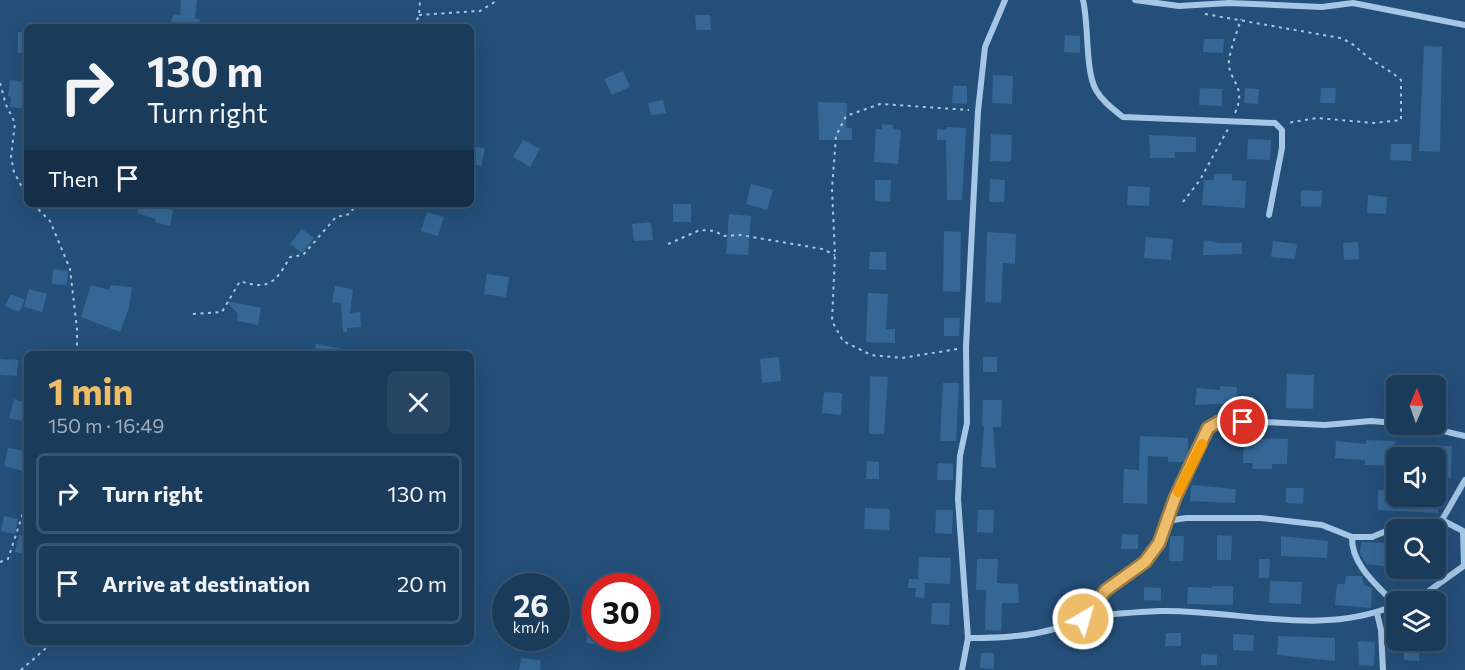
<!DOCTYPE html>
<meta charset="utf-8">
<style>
:root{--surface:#1b3b5b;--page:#284664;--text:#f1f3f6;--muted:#a0adbb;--line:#395571;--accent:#eebd69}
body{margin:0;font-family:Commissioner,sans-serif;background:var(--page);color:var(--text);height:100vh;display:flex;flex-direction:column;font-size:22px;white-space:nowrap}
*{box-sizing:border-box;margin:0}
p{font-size:20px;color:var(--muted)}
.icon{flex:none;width:33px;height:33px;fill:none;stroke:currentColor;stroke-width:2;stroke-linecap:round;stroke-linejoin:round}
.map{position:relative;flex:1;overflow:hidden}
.details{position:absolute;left:24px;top:351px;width:450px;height:294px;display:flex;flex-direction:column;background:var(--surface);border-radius:9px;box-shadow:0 6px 24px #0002,0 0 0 2px var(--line)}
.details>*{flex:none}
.banner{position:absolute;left:24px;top:24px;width:450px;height:183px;border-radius:9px;box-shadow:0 6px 24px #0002,0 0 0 2px var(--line);background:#1b3b5b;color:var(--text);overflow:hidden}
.needle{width:39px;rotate:2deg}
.buttons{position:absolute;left:1386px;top:375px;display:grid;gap:12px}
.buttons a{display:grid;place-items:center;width:60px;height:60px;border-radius:9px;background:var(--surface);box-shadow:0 6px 24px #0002,0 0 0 2px var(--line);font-size:30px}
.speed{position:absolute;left:492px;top:573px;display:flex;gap:12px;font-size:30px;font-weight:700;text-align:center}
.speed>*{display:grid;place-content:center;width:78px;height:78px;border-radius:50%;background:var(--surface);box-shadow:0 6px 24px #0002,0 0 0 2px var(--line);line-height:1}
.speed small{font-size:15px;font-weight:400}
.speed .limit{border:9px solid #d22;background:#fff;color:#111}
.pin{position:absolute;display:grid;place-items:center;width:51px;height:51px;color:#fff;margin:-26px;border:3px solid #fff;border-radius:50%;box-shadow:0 2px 6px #0007}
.me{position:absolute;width:66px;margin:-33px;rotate:38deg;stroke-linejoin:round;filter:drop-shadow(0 0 4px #0008)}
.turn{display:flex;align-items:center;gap:21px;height:126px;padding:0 24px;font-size:27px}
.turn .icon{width:78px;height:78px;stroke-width:2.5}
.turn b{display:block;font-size:42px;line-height:51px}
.then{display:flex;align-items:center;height:57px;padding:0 24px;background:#0003;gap:12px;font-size:22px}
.round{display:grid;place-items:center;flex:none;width:63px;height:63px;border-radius:9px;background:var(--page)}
.overview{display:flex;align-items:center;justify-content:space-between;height:102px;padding:0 24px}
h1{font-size:36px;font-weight:700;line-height:45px;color:var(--accent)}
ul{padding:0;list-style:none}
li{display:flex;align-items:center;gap:18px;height:81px;margin:0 12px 9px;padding:0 12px;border:3px solid var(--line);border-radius:9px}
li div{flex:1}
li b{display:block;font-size:22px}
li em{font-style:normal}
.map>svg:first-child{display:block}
.building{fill:#346796}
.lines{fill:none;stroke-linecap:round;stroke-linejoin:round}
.path{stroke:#a5c6e4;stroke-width:2;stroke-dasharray:3 4.5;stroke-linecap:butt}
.minor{stroke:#a5c6e4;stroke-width:6}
.route-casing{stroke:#9b7b44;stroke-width:15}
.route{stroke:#eebd69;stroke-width:10}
.slow{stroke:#f59e0b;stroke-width:10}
</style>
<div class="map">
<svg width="1465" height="670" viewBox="0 0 1465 670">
<rect width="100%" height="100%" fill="#244f79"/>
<!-- building -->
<g class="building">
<path d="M181,0h16l-2,18 5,1 -2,8h-28l3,-13 7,1z"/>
<path d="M695,15h15l1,15h-15z"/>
<rect x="18" y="32" width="9" height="21"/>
<path d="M1065,35l15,1v17l-16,-1z"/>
<path d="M1204,39h20l-1,14 -20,-1z"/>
<path d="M1424,46l18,1 -2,105 -21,-1z"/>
<path d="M623,71l7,16 -18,8 -8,-16z"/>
<path d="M993,75l20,1 -1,28 -20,-1z"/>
<path d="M10,80l17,2v27l-17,-2 1,-10 -3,-1z"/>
<path d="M953,86h14v18l-15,-1z"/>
<path d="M1200,88l22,1v17l-23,-1z"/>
<path d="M1245,88l14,1 -1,15 -14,-1z"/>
<path d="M1321,88h15l-1,15h-15z"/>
<path d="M663,100l3,13 -15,2 -3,-12z"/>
<path d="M818,102l29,1 -1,25h6v12h-33z"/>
<path d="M882,124l11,1v4l8,1 -3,34 -24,-2 2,-33h6z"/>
<path d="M947,127l19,1 -4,72h-15l-1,-60h-9v-11l9,1z"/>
<path d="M991,134l21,1 -1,27 -21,-1z"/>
<path d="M1149,135l47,2v15h-21v6h-25z"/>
<path d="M1248,139l23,1 -1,20 -23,-1z"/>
<path d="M523,140l17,9 -10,18 -17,-10z"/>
<path d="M1391,144h21l-1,17 -21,-1z"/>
<path d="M471,145l14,4 -4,17 -10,-2z"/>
<path d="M1214,174h18v6l14,1 -1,27 -43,-3 2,-25h10z"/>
<path d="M990,179l15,1 -1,22h-15z"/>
<path d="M875,180h16l-1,22 -15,-1z"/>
<path d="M751,184l22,6 -6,20 -21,-6z"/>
<path d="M1128,186l22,1 -1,19 -22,-1z"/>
<path d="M1301,190l21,1 -1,16 -20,-1z"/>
<path d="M1368,195l19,2 -1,17 -19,-1z"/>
<path d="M140,204h13l20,6 -3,16 -15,-4 1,-3 -19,-6z"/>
<rect x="673" y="204" width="18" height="18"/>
<path d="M427,212l17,5 -6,19 -17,-5z"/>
<path d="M729,214l22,2 -3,39 -22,-1z"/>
<path d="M651,222l2,18 -19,1 -2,-17z"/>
<path d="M302,229l12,9 -12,15 -12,-9z"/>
<path d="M944,231l17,1 -1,60 -17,-1z"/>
<path d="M987,232l29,2 -1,30 -12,-1 -2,40 -16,-1z"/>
<path d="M1146,237l27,2 -2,21 -27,-2z"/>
<path d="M1204,240l16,3h22v11l-39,1z"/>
<path d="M1273,241l24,3 -2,15 -24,-2z"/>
<path d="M1358,242l1,17 -15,1 -1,-17z"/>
<path d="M870,252h16v18l-17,-1z"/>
<path d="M53,269l15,2 -1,14 -15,-1z"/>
<path d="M487,274l22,3 -3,20 -22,-3z"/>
<path d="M91,285l19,5v-5l22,2 -3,21 -9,24 -39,-15z"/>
<path d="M335,286l18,3 -3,24 10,-1 1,15 -14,1v4h-4l-2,-29 -9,-1z"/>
<path d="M29,289l18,5 -5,18 -18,-5z"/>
<path d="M868,293l20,1 -2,35h9v14l-29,-1z"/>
<path d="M11,294l14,6 -6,12 -14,-6z"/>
<path d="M226,301l35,7 -3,17 -21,-4 1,-7z"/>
<path d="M944,318h16l-1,18h-15z"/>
<path d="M316,344l27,5 -1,5h-28z"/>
<path d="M779,357l2,24 -19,2 -2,-24z"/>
<rect x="983" y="357" width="14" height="15"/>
<path d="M0,359l18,1 -1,16 -17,-1z"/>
<path d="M1287,374l27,1 -1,34 -27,-1z"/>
<path d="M870,376l18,1 -4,57h-15z"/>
<path d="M943,383h16l-3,58h-16z"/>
<path d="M1220,386l17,1 -1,16 -41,2 2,-17 23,2z"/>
<path d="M824,392l18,1 -1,22 -19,-2z"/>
<path d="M14,399l13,4v19l-18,-4z"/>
<path d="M983,400h19l-1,27h-8l3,41 -15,-1 3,-41h-2z"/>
<path d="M1140,436l48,2v21l-2,3h-18v-5l-20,-1 -1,48 -24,-1 1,-34 15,1z"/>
<path d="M1244,438l44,1 -1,25h-15v5h-20l1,-6h-10z"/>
<path d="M1366,440l29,1 -1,25 -29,-1v-5l-30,-2 1,-17 30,3z"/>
<path d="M1427,446h25l-1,32 -15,-1v-19h-9z"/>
<path d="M8,448l19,3 -3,20 -20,-5z"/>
<path d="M867,461l12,1v17h-13z"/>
<path d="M938,463l15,1v16h-16z"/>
<path d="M1191,485l45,4 -1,14 -45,-2z"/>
<path d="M1286,488h18l-1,16 -17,-1z"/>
<path d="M1378,490l18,1v5h42v17l-60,-3z"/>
<path d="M865,508l25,1 -1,21 -25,-1z"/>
<path d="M936,510h17l-1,24 -17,-1z"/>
<path d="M978,510h16l-1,23 -16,-1z"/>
<path d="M4,516l14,3 -3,15 -14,-3z"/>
<path d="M1122,534l16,1v14h-17z"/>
<path d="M19,535l8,1v19l-12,-3z"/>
<path d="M1217,535l15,1 -1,24h-14z"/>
<path d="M1170,536h14l-1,25h-14z"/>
<path d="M1281,536l47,5 -1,17 -46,-2z"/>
<path d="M1361,542l24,1 -1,23 -18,-2 -6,-11z"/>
<path d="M919,557l32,1 -1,26 -25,-1 -1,15 -9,-1 1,-9h-8l1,-9h9z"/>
<path d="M977,559h21l-1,24 21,1 1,19h-17l-1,28 -16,-1 1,-40h-10z"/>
<path d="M1259,559h11l-1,19h-10z"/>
<path d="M1346,576h16l2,9 8,3 -1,20 -36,-3 2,-21h8z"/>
<path d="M1270,581l32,1 -1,22 -32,-1z"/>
<path d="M1212,586h21v19l-46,-1 1,-17 24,1z"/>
<path d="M1144,587l17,1v13l-17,-1z"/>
<path d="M932,603h18l-1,22 -18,-1z"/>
<path d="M496,605l10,1v22l-14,-2z"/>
<path d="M589,609h7v35l-10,-1z"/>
<path d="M1166,633h15v13h-16z"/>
<path d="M1233,634l21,1 -1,16 -20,-1z"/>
<path d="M1278,636l57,2v23l-58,-6z"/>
<path d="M1358,641l17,1 -1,24 -15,-1z"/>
<path d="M1404,646h16l-1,15 -15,-1z"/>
<path d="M981,653h13v16l-14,-1z"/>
<path d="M1201,654l16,1v10h-16z"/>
<path d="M521,658l20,2 -1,10h-21z"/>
</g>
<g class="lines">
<!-- path -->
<g class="path">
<path d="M1205,14l135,24c15,5 20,14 32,22 10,7 19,11 29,20v40l-27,3 -57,-5 -30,5"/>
<path d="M419,15l61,-4 18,-11"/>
<path d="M414,27l5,-12 1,-15"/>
<path d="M0,83l6,22 9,18 -4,34 3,15 13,25"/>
<path d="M1235,113c13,-28 -8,-32 -6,-53 2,-13 8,-28 12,-41"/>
<path d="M1183,202l17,-22 28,-51"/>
<path d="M33,204l17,17 20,48 7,60v17l5,8"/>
<path d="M668,244l32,-14 15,1 8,5 18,-1 81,14 13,6"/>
<path d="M193,314l29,-2 18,-31c29,10 36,1 50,-24l13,-2 33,-38 14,-3 6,-10"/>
<path d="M957,349l-55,9 -31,-3 -28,-14 -11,-20 3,-66 -3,-66 4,-53 10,-20 34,-12 89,6"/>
<path d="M0,562l8,-3 19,-58"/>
<path d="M21,670l32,-28"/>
</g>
<!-- minor -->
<g class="minor">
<path d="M1083,0c6,24 2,71 13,90 6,11 17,19 27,27l152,6 7,7v18l-13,67"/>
<path d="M1135,0l44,6 50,-3 93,4 31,-4 112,22"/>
<path d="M1413,424l52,12"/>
<path d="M1442,520l23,-40"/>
<path d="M1167,521l8,-23 33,-70 14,-8 103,5 46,-4 25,2"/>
<path d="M1352,537c-1,28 26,49 44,68"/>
<path d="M1405,602l21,-9 39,-28"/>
<path d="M1377,613l4,17 2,40"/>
<path d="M1083,619l23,-30 39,-27 14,-19 8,-22 19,-3h75l61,7 30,12h20l24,-10 46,-7 21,11 1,34"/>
<path d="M968,638c29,0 58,-1 86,-9 15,-3 28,-11 44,-13 21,-3 43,-4 64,-5 79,-1 158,26 234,-6"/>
<path d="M962,670l6,-32 -10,-139 2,-43 7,-33 -1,-76 12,-236 7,-64 20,-47"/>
</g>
</g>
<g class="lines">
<defs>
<path id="route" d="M1083,619l23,-29 39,-28 14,-19 16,-45 33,-70 14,-8 21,2"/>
</defs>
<!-- route casing -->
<use href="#route" class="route-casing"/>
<!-- route -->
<use href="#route" class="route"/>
<!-- slow -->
<path class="slow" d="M1178,492l24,-48"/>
</g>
</svg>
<div class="buttons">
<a><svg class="needle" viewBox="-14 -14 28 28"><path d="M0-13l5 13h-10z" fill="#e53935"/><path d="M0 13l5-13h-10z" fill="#a0adbb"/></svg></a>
<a><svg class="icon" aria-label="sound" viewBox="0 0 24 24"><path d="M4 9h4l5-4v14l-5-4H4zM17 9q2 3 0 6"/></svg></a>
<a><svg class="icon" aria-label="search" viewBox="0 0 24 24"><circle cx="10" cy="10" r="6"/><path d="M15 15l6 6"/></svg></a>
<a><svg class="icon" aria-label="layers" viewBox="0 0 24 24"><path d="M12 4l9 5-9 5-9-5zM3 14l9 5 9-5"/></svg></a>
</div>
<div class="speed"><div>26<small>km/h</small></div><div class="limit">30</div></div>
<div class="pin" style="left:1243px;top:422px;background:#d93025"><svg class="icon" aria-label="arrive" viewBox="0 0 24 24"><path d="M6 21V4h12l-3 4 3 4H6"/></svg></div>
<svg class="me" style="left:1083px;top:619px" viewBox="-20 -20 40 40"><circle r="17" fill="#eebd69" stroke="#fff" stroke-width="3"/><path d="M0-11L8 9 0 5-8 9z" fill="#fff"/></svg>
<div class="banner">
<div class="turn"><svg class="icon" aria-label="right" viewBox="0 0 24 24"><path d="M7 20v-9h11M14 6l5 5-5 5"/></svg><div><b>130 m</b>Turn right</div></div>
<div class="then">Then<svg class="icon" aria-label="arrive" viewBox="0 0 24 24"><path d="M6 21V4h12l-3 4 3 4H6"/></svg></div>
</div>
<section class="details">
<div class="overview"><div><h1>1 min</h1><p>150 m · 16:49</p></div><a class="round"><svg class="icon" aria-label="close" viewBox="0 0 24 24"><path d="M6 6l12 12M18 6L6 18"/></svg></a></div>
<ul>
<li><svg class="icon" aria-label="right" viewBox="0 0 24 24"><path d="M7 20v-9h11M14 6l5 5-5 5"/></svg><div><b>Turn right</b></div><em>130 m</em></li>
<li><svg class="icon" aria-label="arrive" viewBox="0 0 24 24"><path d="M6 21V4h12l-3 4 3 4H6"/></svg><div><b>Arrive at destination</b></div><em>20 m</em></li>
</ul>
</section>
</div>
